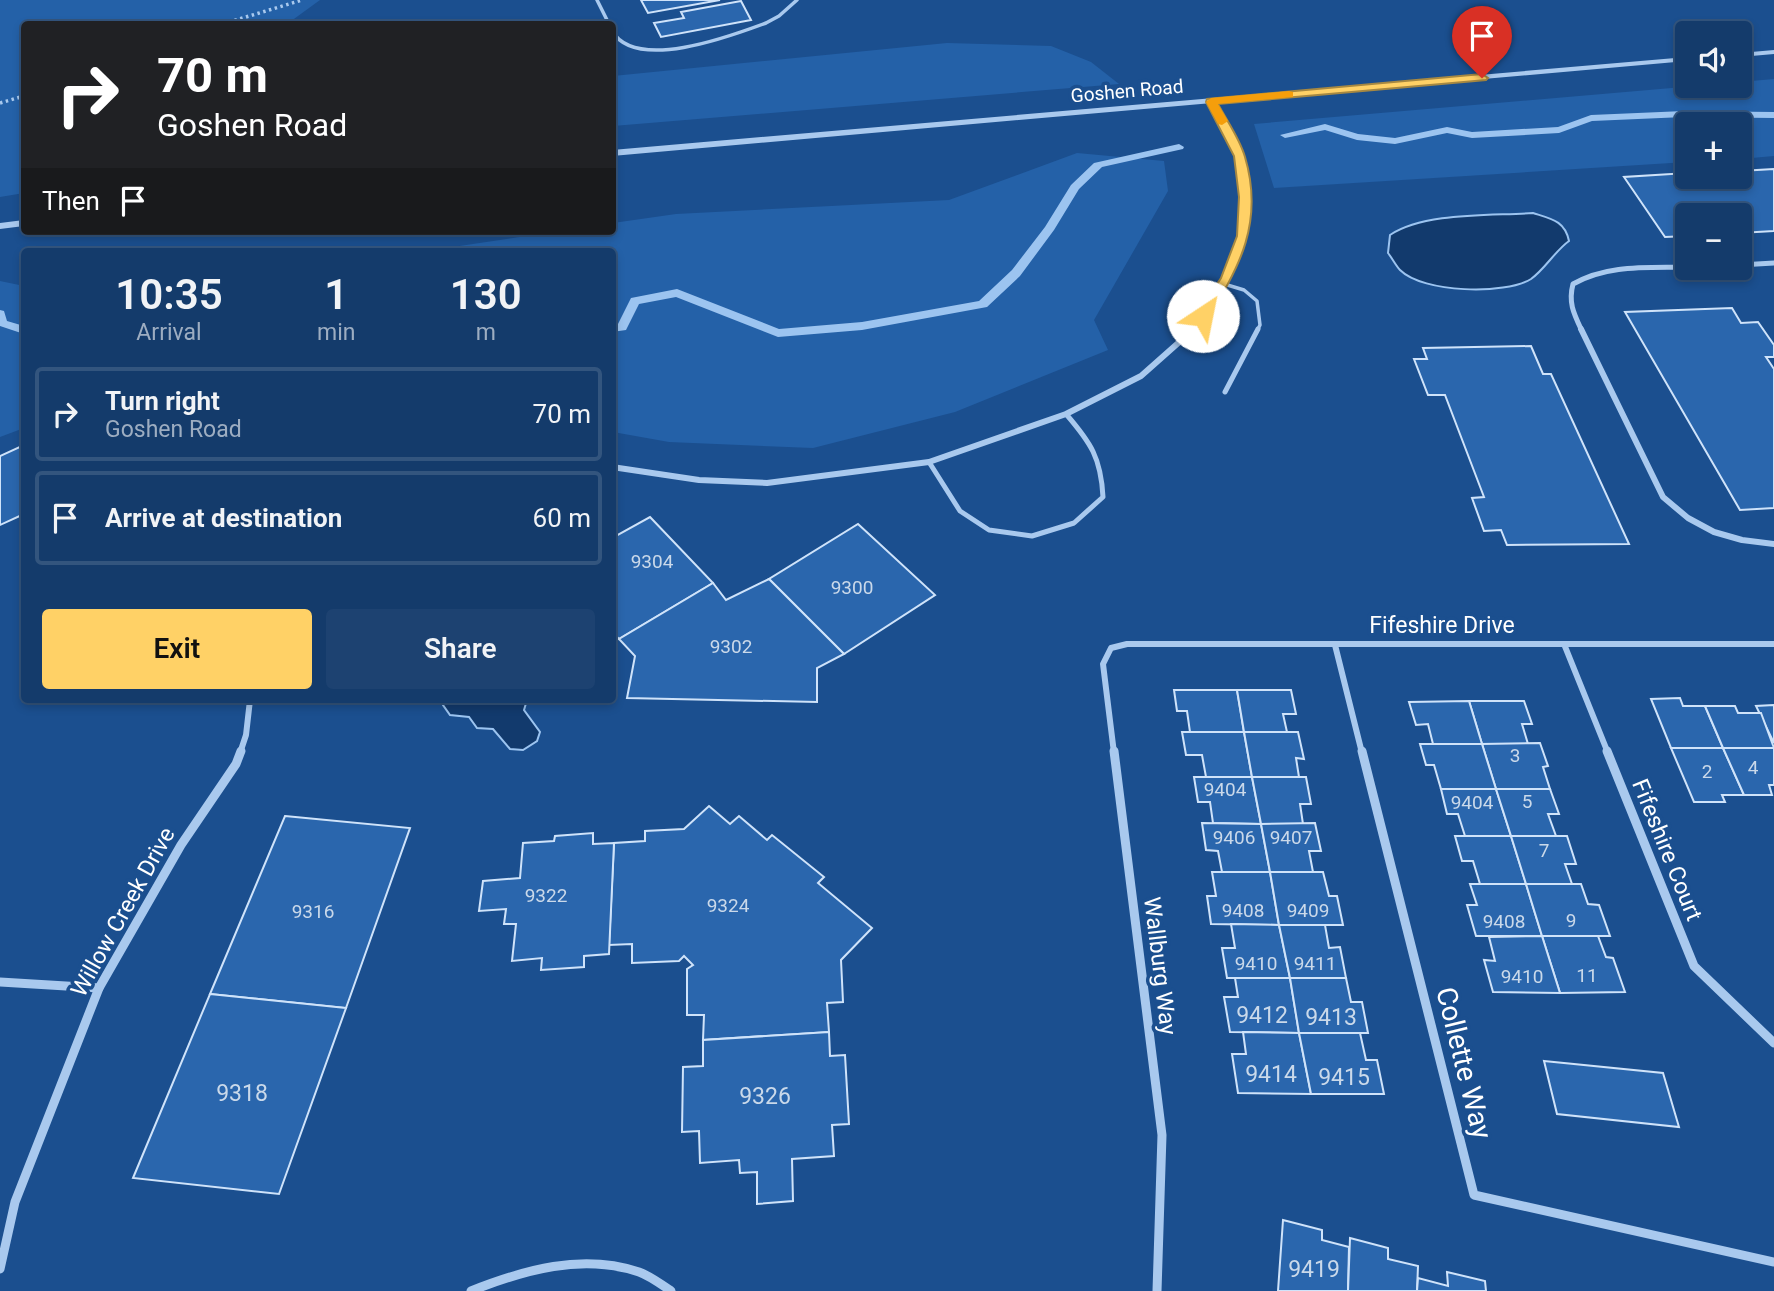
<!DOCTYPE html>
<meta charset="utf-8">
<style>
:root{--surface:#143b6b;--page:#1d4271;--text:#f1f3f6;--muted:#9dadc1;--line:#33557e;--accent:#ffd166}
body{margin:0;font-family:Roboto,sans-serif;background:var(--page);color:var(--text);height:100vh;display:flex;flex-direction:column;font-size:26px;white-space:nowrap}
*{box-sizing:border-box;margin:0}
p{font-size:23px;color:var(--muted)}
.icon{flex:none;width:38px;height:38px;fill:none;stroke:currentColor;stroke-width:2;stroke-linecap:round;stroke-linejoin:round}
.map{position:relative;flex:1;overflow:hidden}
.sheet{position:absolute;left:21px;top:248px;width:595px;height:455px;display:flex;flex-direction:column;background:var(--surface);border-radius:7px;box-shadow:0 4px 10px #0003,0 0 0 2px var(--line)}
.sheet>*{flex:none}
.guide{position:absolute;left:21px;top:21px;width:595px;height:214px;border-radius:7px;box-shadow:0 4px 10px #0003,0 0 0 2px var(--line);background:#202124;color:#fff;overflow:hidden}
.tools{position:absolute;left:1675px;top:21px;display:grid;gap:14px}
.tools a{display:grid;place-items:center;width:77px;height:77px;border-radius:7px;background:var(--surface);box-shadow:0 4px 10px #0003,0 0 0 2px var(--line);font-size:35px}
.pin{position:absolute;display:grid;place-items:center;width:60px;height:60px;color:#fff;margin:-72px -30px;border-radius:50% 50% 50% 0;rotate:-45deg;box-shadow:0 0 7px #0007}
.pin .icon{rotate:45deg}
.me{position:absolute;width:77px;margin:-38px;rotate:34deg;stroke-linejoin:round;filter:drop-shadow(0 0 5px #0008)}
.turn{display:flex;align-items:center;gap:24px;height:147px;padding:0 21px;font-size:32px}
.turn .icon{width:91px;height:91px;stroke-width:2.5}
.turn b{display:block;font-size:49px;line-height:60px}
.then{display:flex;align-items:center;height:66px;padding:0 21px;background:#0003;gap:14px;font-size:26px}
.eta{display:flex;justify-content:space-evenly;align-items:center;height:119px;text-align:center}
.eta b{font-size:42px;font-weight:600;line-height:49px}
.action{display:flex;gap:14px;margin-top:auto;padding:14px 21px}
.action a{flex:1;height:80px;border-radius:7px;background:var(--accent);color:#111;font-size:28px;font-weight:600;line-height:80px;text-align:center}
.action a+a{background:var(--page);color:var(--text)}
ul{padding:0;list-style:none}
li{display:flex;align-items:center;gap:21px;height:94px;margin:0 14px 10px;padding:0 7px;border:4px solid var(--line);border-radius:7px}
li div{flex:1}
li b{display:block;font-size:26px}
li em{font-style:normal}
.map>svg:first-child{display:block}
.green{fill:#2461a8}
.water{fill:#123a6d;stroke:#9cc4f0;stroke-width:2}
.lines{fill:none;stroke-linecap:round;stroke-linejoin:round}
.stream{fill:#9cc4f0;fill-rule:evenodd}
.building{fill:#2a66ad;stroke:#cfe3fa;stroke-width:2}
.path{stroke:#a9c9ee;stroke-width:3.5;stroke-dasharray:2.5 3.5;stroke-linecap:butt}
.service-far1{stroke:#a9c9ee;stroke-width:3.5}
.service{stroke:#a9c9ee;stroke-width:5}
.minor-far2{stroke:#a9c9ee;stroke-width:5}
.minor-far1{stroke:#a9c9ee;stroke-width:6}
.minor{stroke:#a9c9ee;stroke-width:9}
.tertiary{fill:#a9c9ee;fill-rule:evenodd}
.route{fill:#ffd166;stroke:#a68842;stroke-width:2}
.slow{fill:#f59e0b}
.labels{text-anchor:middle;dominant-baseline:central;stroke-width:7;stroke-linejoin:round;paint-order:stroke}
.far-street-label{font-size:19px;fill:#fff;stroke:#1b4f8f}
.number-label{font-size:19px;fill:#cad9ea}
.street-label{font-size:23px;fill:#fff;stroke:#1b4f8f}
.near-number-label{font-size:23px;fill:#cad9ea}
.near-street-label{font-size:28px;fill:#fff;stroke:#1b4f8f}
</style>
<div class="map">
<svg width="1774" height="1291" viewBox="0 0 1774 1291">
<rect width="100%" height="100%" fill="#1b4f8f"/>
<!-- green -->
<g class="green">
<path d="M0,0h320l-33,24h-263v169l-24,4z"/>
<path d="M947,43l104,3 40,16 28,22 -506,42v-50z"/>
<path d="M1774,79v77l-34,3v-35h-53v38l-413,26 -20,-64 441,-38h45v-4z"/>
<path d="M1077,153l87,8 4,30 -74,129 14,30 -153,62 -142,36 -144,-6 -56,-10 -1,-180h-193l141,-21h52l1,-8 63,-9 273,-14z"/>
<path d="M0,281l24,5v142l-24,9z"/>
</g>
<!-- water -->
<g class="water">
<path d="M1533,213c19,6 32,8 36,28 -14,10 -24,28 -38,38 -26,16 -108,14 -131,-9 -4,-4 -8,-12 -12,-17l2,-18c35,-23 101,-19 143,-22z"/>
<path d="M445,700h82l-3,10 16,22 -3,9 -14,9 -13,-1 -17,-20 -16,-1 -8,-11 -19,-2 -7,-10z"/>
</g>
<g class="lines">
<!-- stream -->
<g class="stream">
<path d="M1684,111l90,1v6l-90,-1 -92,4 -33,12 -87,5 -25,-5 -52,11 -38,-4 -32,-10 -40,8 -5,-3 45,-11 33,10 37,4 52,-11 25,5 86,-5 33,-12z"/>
<path d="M1179,144l5,3 -1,2 -81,18 -23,22 -25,41 -34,46 -33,31 -125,23 -84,7 -102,-40 -37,7 -13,26 -14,2v-8h6l13,-26 46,-9 102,40 83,-7 117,-21 33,-31 33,-43 26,-42 23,-22z"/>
<path d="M0,310l4,1 3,10 17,5v8l-24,-8z"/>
</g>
</g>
<!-- building -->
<g class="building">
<path d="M641,0h79l-72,13z"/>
<path d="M741,1l10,19 -90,17 -7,-14 30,-5 -3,-6z"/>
<path d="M1774,169v62l-34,2v-18h-53v21l-22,1 -41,-60 63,-4v4h53v-6z"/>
<path d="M1732,308l9,15 17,-1 16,23v12h-8l8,12v139l-34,2 -115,-198z"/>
<path d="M1531,346l12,28h8l78,170 -122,1 -6,-15 -17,1 -12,-33 12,-1 -39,-102h-17l-14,-36h13l-4,-11z"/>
<path d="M24,445v69l-24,11v-69z"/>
<path d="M650,517l63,66 -94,56 -7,-7v-94z"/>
<path d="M858,524l77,71 -91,59 -75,-75z"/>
<path d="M769,579l75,75 -27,14v34l-190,-4 8,-42 -16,-17 94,-56 13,17z"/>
<path d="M1174,690h63l7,42h-54l-3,-21h-10z"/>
<path d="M1237,690h54l5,24h-13l4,18h-43z"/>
<path d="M1680,698l3,8h22l18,42h-52l-20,-49z"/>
<path d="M1469,701h55l8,23h-10l6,20h-46z"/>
<path d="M1469,701l13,43h-49l-5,-20 -12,1 -7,-23z"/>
<path d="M1774,705v38l-18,-37z"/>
<path d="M1705,706h30l3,7h23l13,35h-51z"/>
<path d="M1182,732h62l8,45h-46l-4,-22h-16z"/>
<path d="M1244,732h54l6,27 -8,-1 3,19h-47z"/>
<path d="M1540,743l8,23 -5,1 7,22h-54l-14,-45z"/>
<path d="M1420,744h62l14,45h-55l-7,-24h-8z"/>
<path d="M1671,748h52l21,47h-22l3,7h-31z"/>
<path d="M1723,748h51v37h-5l3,10h-28z"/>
<path d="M1194,777h58l9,47 -48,-1 -3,-21h-12z"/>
<path d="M1252,777h54l5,27h-11l3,20h-42z"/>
<path d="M1441,789h55l15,47h-46l-7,-22h-11z"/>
<path d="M1496,789h54l9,25h-11l8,22h-45z"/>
<path d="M709,806l21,18 9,-8 28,24 5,-5 52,42 -6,6 54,45 -31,32 2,42 -16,1 2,29 -126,8 1,-25h-17v-46l6,-4 -9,-9 -5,5 -47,2v-19l-23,1 5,-102 31,-2v-10l39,-2z"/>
<path d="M285,816l125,12 -64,180 -136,-14z"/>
<path d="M1202,823l59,1 9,48h-48l-4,-21 -12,-1z"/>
<path d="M1315,823l6,28h-12l4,21h-43l-9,-48z"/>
<path d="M593,833v11l21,-1 -5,111 -25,2v11l-43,3 1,-12 -30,3 4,-37h-12l2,-15 -27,2 4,-30 37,-3 3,-35 31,-2 1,-5z"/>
<path d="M1455,836h56l15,48h-46l-7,-23h-11z"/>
<path d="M1511,836h56l9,28h-11l7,20h-46z"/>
<path d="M1212,872h58l9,53 -68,-1 -4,-28h9z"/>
<path d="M1270,872h53l6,24h8l6,29h-64z"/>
<path d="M1470,884h56l16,52h-66l-9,-31h10z"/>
<path d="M1526,884h55l7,20 11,1 11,31h-68z"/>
<path d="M1231,924l48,1 11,53h-63l-5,-30h13z"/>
<path d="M1279,925h46l4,23 11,-1 6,31h-56z"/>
<path d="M1542,936h56l8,21 7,1 12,34 -65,1z"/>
<path d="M1542,936l18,57 -67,-1 -9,-32 11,1 -6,-24z"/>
<path d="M1235,978h55l9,55 -69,-1 -6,-35h14z"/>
<path d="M1290,978h56l5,24h11l6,31h-69z"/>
<path d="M210,994l136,14 -67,186 -146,-16z"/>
<path d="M829,1032l1,24 15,-1 4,69 -17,1 2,31 -42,3 1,42 -36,3v-32l-17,1 -1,-13 -39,3 -1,-32 -17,1 1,-65 20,-1v-26z"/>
<path d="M1243,1032l56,1 12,61 -73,-1 -6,-39h14z"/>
<path d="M1299,1033h61l6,27h11l7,34h-73z"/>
<path d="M1544,1061l119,12 16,54 -122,-13z"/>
<path d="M1283,1220l39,10v10l27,7 -1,44h-70z"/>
<path d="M1350,1238l38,10v11l30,7 -1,25h-69z"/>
<path d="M1447,1272l38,9 1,10h-69l1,-13 30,8z"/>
</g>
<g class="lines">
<!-- path -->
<g class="path">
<path d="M223,24l79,-24"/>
<path d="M0,103l24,-7"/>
</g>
<!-- service-far1 -->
<g class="service-far1">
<path d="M597,0l12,24"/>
<path d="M612,31c24,41 119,5 154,-8l13,-7 18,-16"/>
<path d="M1224,284l20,6 13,11 3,24 -3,6"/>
</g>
<!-- service -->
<g class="service">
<path d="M1225,392l33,-63"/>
<path d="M929,462l31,49 29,19 43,6 42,-13 29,-26c-2,-39 -12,-54 -37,-83"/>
</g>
<!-- minor-far2 -->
<g class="minor-far2">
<path d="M1740,265l34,-2"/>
<path d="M1192,331l36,-53 15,-42 2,-39 -5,-41 -29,-54"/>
<path d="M1582,331c-8,-17 -14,-28 -9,-47 35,-20 75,-16 114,-17"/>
</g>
<!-- minor-far1 -->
<g class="minor-far1">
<path d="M1581,329l82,168 25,21 26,14 28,8 32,4"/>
<path d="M612,467l87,13 68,3 162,-21 137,-48 75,-38 53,-47"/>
<path d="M1564,644l44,109"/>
<path d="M1335,645l27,108"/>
<path d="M240,753l6,-18 4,-35"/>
<path d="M1114,753l-11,-89 8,-16 16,-4h647"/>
</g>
<!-- minor -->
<g class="minor">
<path d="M1114,751l48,384 -5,156"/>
<path d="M1362,751l112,444 300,67"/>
<path d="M1607,751l87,215 80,77"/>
<path d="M0,982l99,6"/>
<path d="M0,1269l15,-67 84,-214 82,-143 55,-81 5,-13"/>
<path d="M471,1291c53,-21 111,-38 168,-19 11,4 22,12 32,19"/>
</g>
<!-- tertiary -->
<g class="tertiary">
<path d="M1774,50v4l-34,3v-4z"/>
<path d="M1687,57v4l-1075,95v-6z"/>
<path d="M24,220v6l-24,3v-6z"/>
</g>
</g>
<!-- route -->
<path class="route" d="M1482,74l6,4 -2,2 -268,24c9,17 22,35 27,53 19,64 -5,111 -38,162h-9l-2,-3 25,-38 16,-42 2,-39 -5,-41 -28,-54 1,-3z"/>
<!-- slow -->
<path class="slow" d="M1289,91l4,1v5l-75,7 10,17 -6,4 -4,-1 -12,-22 5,-4z"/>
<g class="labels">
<!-- far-street labels -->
<g class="far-street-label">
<text transform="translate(1127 91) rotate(-5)">Goshen Road</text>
</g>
<!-- number labels -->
<g class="number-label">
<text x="652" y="561">9304</text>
<text x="852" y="587">9300</text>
<text x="731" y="646">9302</text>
<text x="1515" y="755">3</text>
<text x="1753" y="767">4</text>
<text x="1707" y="771">2</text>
<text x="1225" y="789">9404</text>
<text x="1527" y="801">5</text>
<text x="1472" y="802">9404</text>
<text x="1234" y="837">9406</text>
<text x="1291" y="837">9407</text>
<text x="1544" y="850">7</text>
<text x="546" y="895">9322</text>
<text x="728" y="905">9324</text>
<text x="1243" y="910">9408</text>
<text x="1308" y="910">9409</text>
<text x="313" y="911">9316</text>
<text x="1571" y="920">9</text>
<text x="1504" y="921">9408</text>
<text x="1256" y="963">9410</text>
<text x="1315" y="963">9411</text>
<text x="1587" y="975">11</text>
<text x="1522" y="976">9410</text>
</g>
<!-- street labels -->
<g class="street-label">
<text x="1442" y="625">Fifeshire Drive</text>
<text transform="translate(1667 850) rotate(68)">Fifeshire Court</text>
<text transform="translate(123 912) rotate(-61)">Willow Creek Drive</text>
<text transform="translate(1160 966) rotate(83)">Wallburg Way</text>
</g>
<!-- near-number labels -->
<g class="near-number-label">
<text x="1262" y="1015">9412</text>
<text x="1331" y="1017">9413</text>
<text x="1271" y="1074">9414</text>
<text x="1344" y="1077">9415</text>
<text x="242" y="1093">9318</text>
<text x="765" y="1096">9326</text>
<text x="1314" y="1269">9419</text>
</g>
<!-- near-street labels -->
<g class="near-street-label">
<text transform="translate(1464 1063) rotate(76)">Collette Way</text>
</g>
</g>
</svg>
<div class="tools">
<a><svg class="icon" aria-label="sound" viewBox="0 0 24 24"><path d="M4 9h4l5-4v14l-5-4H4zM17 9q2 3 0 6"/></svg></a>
<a>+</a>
<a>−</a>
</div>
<div class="pin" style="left:1482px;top:78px;background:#d93025"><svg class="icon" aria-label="arrive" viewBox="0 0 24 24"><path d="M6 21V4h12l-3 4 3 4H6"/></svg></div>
<svg class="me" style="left:1203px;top:316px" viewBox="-20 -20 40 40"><circle r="19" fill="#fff"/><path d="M0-13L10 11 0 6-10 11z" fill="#ffd166"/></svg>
<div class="guide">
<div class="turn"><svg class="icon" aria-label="right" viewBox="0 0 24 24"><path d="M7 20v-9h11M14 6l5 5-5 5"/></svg><div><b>70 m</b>Goshen Road</div></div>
<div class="then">Then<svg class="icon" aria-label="arrive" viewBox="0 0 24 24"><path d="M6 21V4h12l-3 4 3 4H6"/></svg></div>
</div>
<section class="sheet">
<div class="eta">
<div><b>10:35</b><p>Arrival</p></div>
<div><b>1</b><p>min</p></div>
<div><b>130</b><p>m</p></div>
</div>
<ul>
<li><svg class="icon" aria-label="right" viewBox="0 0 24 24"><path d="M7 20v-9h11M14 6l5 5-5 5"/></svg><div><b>Turn right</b><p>Goshen Road</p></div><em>70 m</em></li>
<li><svg class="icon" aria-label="arrive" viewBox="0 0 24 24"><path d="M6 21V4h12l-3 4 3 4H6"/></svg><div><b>Arrive at destination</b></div><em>60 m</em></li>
</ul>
<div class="action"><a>Exit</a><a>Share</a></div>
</section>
</div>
